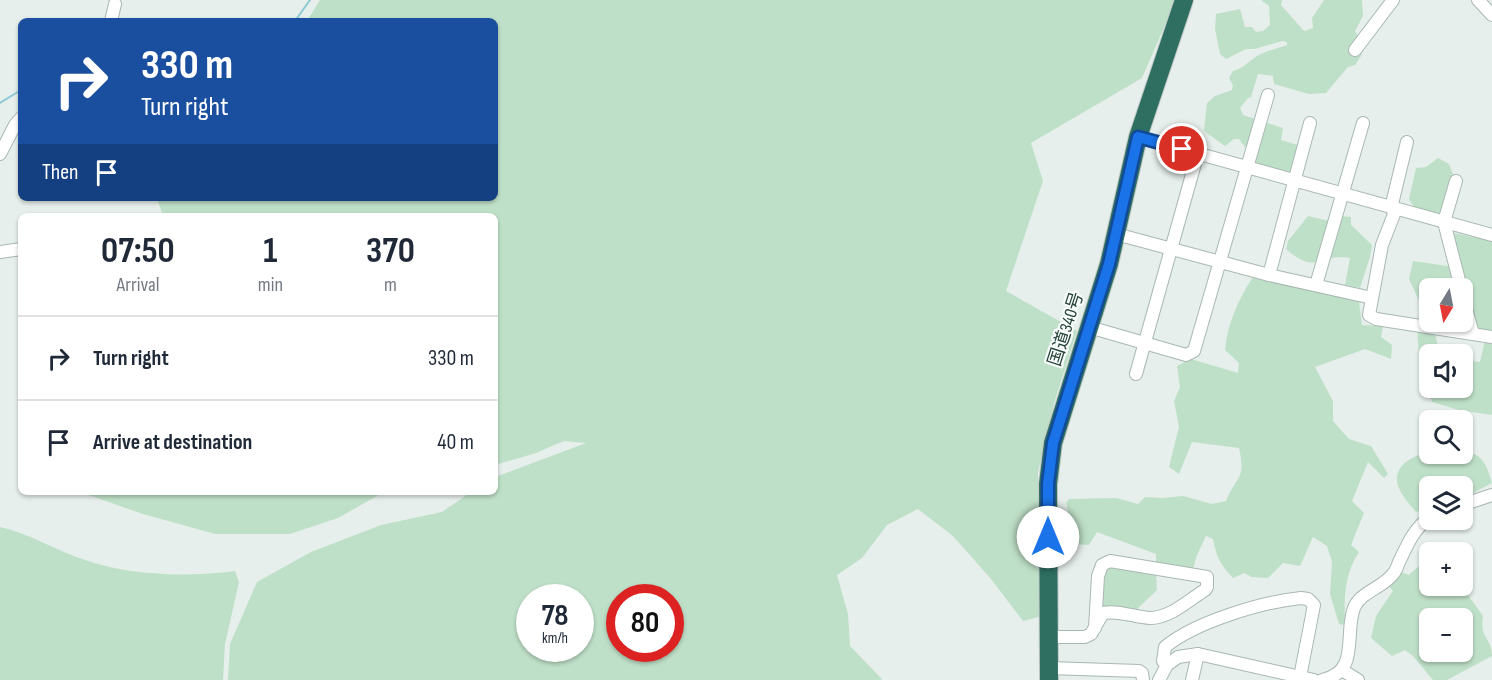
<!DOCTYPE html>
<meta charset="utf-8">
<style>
:root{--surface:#fff;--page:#f2f2f3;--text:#1f2937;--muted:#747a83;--line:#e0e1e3}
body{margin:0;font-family:"Sofia Sans Condensed","Noto Sans JP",sans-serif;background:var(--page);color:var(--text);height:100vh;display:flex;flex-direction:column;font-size:22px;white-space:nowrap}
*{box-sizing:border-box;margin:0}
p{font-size:20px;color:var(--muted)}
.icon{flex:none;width:33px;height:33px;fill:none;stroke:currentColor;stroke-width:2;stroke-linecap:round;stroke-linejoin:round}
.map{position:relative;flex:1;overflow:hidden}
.panel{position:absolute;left:18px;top:213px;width:480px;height:282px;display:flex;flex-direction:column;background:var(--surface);border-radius:9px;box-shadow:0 2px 4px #0004}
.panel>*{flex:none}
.guide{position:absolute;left:18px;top:18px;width:480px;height:183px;border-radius:9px;box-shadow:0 2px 4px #0004;background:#1a4fa0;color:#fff;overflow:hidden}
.needle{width:39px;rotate:190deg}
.controls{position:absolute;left:1419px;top:278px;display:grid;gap:12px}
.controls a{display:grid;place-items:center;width:54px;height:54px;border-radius:9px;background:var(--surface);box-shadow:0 2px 4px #0004;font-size:30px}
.speed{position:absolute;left:516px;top:584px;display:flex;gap:12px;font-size:30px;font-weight:700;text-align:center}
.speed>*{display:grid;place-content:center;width:78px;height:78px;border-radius:50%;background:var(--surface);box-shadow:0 2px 4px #0004;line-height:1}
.speed small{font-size:15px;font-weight:400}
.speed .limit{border:9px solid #d22;background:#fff;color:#111}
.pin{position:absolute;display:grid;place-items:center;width:51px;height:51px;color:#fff;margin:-26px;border:3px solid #fff;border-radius:50%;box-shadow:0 2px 6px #0007}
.me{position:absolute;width:66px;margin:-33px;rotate:0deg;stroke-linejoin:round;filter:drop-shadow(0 0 4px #0008)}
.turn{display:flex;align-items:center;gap:21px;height:126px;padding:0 24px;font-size:27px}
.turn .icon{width:78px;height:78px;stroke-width:2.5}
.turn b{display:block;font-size:42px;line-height:51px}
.then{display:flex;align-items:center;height:57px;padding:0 24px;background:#0003;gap:12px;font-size:22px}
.eta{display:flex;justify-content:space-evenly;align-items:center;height:102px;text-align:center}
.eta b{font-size:36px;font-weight:700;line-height:42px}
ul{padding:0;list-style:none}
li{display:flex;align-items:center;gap:18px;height:84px;padding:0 24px;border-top:2px solid var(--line)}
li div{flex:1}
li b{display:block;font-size:22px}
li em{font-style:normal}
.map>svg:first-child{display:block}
.green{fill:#bfe0c8;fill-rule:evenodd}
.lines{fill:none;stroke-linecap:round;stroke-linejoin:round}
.stream{stroke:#8ec9d4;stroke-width:2}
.minor-casing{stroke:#a8b8b2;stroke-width:14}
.highway-casing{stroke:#c2cac8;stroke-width:20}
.minor{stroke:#fff;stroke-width:12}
.highway{stroke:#2f6f62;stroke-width:18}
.route-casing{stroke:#114b97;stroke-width:15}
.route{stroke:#1a73e8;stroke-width:10}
.labels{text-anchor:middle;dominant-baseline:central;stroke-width:4.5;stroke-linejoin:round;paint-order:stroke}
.street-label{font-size:18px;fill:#24423a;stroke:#f7fbf9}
</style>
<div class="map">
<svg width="1492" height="680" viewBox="0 0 1492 680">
<rect width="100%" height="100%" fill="#e6efeb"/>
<!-- green -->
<g class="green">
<path d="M320,0h856l-34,78 -111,65 12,38 -37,110 71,40 -22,69 -17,72 4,144 -19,5 -32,-42 -38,-43 -35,-27 -31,16 -25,33 -25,17 11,39 2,32 31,32 1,2h-654l2,-36 27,-62 54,-30 70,-27 61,-13 29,-20h24v-15l91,-34 -22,-2 -28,12 -41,12v-249h-332l-6,-18h338v-177h-188zM530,597h50v51h-50zM620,597h50v51h-50z"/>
<path d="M1261,0h21l-1,5 23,26 9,-3 -1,-10 12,-18h38l1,16 -8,15 9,15 -3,10 -6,9 -7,2 -22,26 -17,1 -35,-10 -1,-8 -15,-2 -7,23 -3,1 -8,10 3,7 40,13 -2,12 17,5 -7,27 -7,1 -31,-9 -3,-21 -5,4 -6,-8h-5l-9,7 -21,-15 3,-28 8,-7 17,-6 1,-5 -4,-7 4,-7c9,-2 14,-8 21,-13 10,-7 22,-9 33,-13v-3l-4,-1 -29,8h-8l-20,10 -6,-5 -5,-25 1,-15 24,-5 5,18h7l4,5 7,-1 7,-6 -1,-19z"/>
<path d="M1438,158l11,6 4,10 -12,38 -5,2 -22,-7 -5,-8 7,-31 10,-1z"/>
<path d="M1308,216l30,7 3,-7 10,1v8l21,20 -2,12 -10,31 -15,-3 5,-27c-27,-6 -33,19 -64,-9l2,-8z"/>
<path d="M1454,233l38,8v91l-27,-6 -4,-5h1v-33h-32l-1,22 -6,-1 -14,-30 4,-18 48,7z"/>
<path d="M1253,277l101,22 5,3 3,23 21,1 -2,11 11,8 -1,14 -26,-10 -50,18 18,34v20l16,18 22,7 17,28 -4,4 -16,-16 -16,39 12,12 -13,32 8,7c-15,22 -15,47 -14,73l-6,-1 -9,-30 2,-32 -5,-16 -14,-9 -13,29 -17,-3 -15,15 -16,-1 -8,-4 -11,5c-12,-12 -17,-22 -20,-39l-7,-3 -9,19 -4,14 -37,-5v-10l-59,-22 -8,13 -14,-1 -7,-17 1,-13 -3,-11 3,-4 47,-1 22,6 7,-7 17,1 21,-2 29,8 14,-3c11,-26 20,-21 13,-53l-47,-6 -13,32 -10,-7 10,-40 -5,-26 6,-14 -3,-21 14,-7 47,14 1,-10 -14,-13c2,-26 14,-52 28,-73z"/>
<path d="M1417,329l18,5 5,20h-10v33h32l1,-27 17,2 5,-22 7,3v72l-33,-5 -27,-8 -13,-46z"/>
<path d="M1429,450l1,3h32l1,-3c20,5 23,13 29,33l-19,10 -10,3 -1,-10h-32l-1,21 -13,5c-10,-12 -27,-29 -15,-45 5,-8 21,-13 28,-17z"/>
<path d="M80,492h304l-46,26 -48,16h-75l-72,-20z"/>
<path d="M0,527c29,6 57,24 85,33 44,16 104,17 150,11l4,11 -14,62 -2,36h-223z"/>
<path d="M1429,557l1,28h31l22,31c-4,23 9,21 9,40l-45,24h-14l-20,-24 -8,-6 -13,6 -21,-18 5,-22 17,-25 -4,-5 12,-14 8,3zM1430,618h32v33h-32z"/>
<path d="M1106,567l50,5 1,18 -21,20 -33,-2 -3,-3 2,-29z"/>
</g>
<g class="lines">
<!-- stream -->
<g class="stream">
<path d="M295,21l15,-21"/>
<path d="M0,103l21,-13"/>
</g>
<defs>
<g id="minor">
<path d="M1478,0l14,15"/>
<path d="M111,21l4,-17"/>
<path d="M1355,50l38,-50"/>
<path d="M1138,137l354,98"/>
<path d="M0,154l15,-29 6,-7"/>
<path d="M1456,181l-12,41 17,66"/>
<path d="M1391,208l16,-66"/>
<path d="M1396,209l-14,36 -13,70 7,4 116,18"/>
<path d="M1116,234l153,41 103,23"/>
<path d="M0,252l21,-3"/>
<path d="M1269,275l41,-152"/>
<path d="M1316,285l47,-162"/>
<path d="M1462,294l11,40"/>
<path d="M1089,327l90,26 7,2 8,-4 74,-256"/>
<path d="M1136,374l62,-221"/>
<path d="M1462,505l30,-10"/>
<path d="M1049,637h36l6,-3 12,-21c16,-3 31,4 47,5 20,0 39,-18 55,-28l2,-3v-10l-97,-16 -8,4 -4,11 -3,52"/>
<path d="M1167,665l-4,-4 2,-14c30,-25 97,-45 136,-49l7,1 6,6 -14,72"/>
<path d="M1049,668l90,3 3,2 1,7"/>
<path d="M1342,670l16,10"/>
<path d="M1159,680l8,-15 11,-8 20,-3 116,26"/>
<path d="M1192,680l6,-26"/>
<path d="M1322,680c37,-8 23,-42 31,-69 5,-19 29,-22 40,-37 4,-4 5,-11 8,-16 8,-17 14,-30 29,-41"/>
</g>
<path id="highway" d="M1049,680l-1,-196 5,-41 56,-179 29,-127 46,-137"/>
</defs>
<!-- minor casing -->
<use href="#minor" class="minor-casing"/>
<!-- highway casing -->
<use href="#highway" class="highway-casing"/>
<!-- minor -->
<use href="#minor" class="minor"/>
<!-- highway -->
<use href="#highway" class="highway"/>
</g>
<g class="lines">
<defs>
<path id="route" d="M1048,537v-53l5,-41 56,-179 29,-127 44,12"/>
</defs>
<!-- route casing -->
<use href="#route" class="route-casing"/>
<!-- route -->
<use href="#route" class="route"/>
</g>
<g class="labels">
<!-- street labels -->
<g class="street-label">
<text transform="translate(1066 329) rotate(-72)">国道340号</text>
</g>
</g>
</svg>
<div class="controls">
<a><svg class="needle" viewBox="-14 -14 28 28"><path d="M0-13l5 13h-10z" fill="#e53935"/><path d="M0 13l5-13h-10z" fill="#747a83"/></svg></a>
<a><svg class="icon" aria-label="sound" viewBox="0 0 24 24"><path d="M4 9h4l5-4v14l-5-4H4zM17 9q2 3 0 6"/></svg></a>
<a><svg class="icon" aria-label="search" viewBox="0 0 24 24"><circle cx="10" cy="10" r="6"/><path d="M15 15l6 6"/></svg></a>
<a><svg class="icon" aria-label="layers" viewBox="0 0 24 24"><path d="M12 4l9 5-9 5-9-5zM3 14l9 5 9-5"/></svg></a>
<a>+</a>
<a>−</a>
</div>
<div class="speed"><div>78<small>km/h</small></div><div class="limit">80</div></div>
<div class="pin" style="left:1182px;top:149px;background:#d93025"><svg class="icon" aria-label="arrive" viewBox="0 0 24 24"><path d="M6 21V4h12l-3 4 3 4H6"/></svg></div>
<svg class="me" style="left:1048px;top:537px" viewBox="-20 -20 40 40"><circle r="19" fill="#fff"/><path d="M0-13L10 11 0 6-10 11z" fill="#1a73e8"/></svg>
<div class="guide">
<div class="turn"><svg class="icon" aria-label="right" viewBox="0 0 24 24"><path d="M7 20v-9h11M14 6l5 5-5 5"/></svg><div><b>330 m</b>Turn right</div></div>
<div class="then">Then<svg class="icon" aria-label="arrive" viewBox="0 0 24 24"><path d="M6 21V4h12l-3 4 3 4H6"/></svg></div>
</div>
<section class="panel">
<div class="eta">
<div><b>07:50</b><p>Arrival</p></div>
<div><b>1</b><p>min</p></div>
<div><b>370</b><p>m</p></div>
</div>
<ul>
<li><svg class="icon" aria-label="right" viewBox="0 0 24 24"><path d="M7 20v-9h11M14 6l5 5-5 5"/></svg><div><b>Turn right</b></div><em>330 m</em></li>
<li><svg class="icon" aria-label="arrive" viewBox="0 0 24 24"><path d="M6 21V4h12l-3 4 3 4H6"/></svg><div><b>Arrive at destination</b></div><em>40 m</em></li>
</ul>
</section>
</div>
